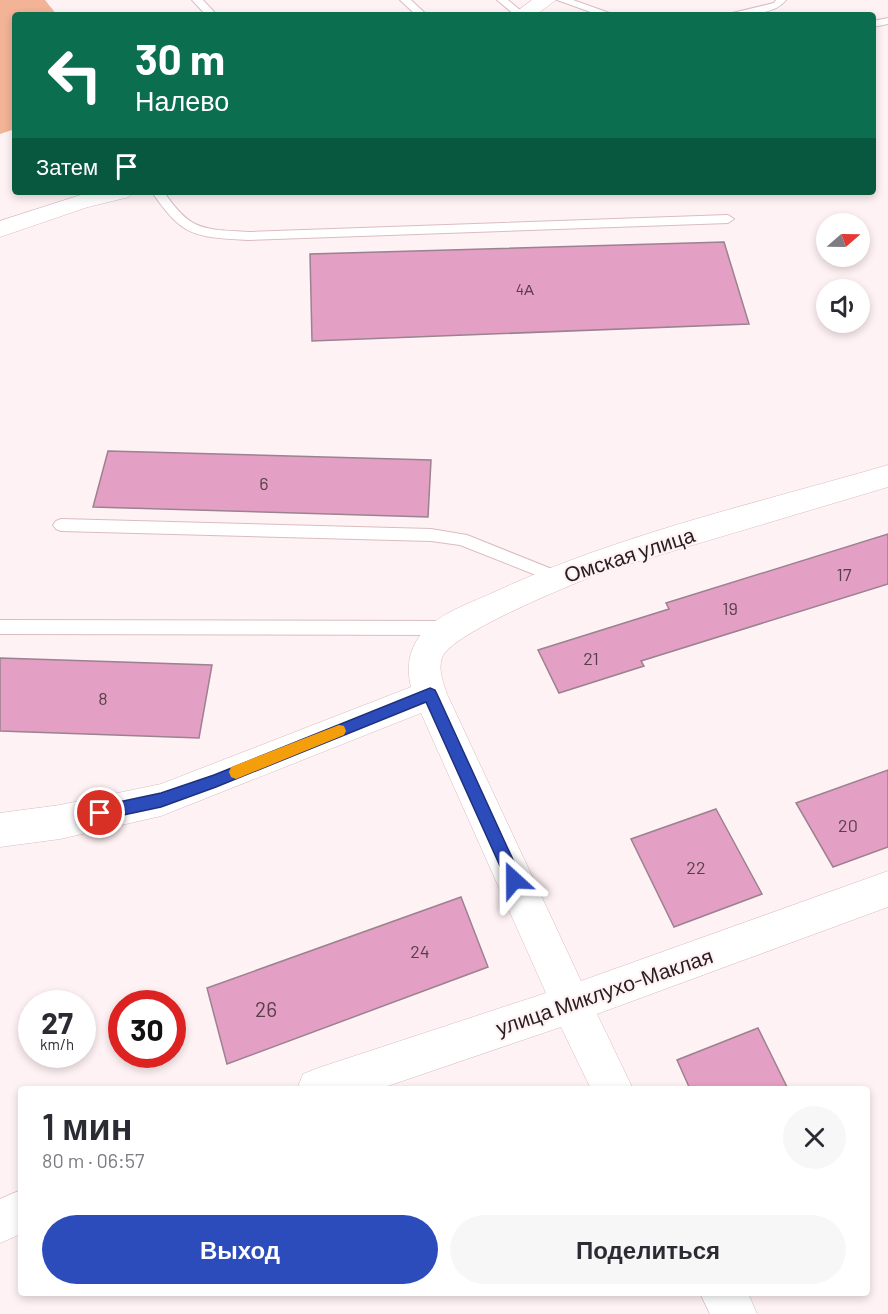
<!DOCTYPE html>
<html lang="ru">
<meta charset="utf-8">
<style>
:root{--surface:#fff;--page:#f7f7f7;--text:#2b2b33;--muted:#7c7c81;--accent:#2d4cbc}
body{margin:0;font-family:Barlow,sans-serif;background:var(--page);color:var(--text);height:100vh;display:flex;flex-direction:column;font-size:22px;white-space:nowrap}
*{box-sizing:border-box;margin:0}
p{font-size:20px;color:var(--muted)}
.icon{flex:none;width:33px;height:33px;fill:none;stroke:currentColor;stroke-width:2;stroke-linecap:round;stroke-linejoin:round}
.map{position:relative;flex:1;overflow:hidden}
.sheet{position:absolute;left:18px;top:1086px;width:852px;height:210px;display:flex;flex-direction:column;background:var(--surface);border-radius:6px;box-shadow:0 3px 9px #0003}
.sheet>*{flex:none}
.guide{position:absolute;left:12px;top:12px;width:864px;height:183px;border-radius:6px;box-shadow:0 3px 9px #0003;background:#0b6e4f;color:#fff;overflow:hidden}
.needle{width:39px;rotate:70deg}
.buttons{position:absolute;left:816px;top:213px;display:grid;gap:12px}
.buttons a{display:grid;place-items:center;width:54px;height:54px;border-radius:50%;background:var(--surface);box-shadow:0 3px 9px #0003;font-size:30px}
.speed{position:absolute;left:18px;top:990px;display:flex;gap:12px;font-size:30px;font-weight:700;text-align:center}
.speed>*{display:grid;place-content:center;width:78px;height:78px;border-radius:50%;background:var(--surface);box-shadow:0 3px 9px #0003;line-height:1}
.speed small{font-size:15px;font-weight:400}
.speed .limit{border:9px solid #d22;background:#fff;color:#111}
.pin{position:absolute;display:grid;place-items:center;width:51px;height:51px;color:#fff;margin:-26px;border:3px solid #fff;border-radius:50%;box-shadow:0 2px 6px #0007}
.me{position:absolute;width:66px;margin:-33px;rotate:336deg;stroke-linejoin:round;filter:drop-shadow(0 0 4px #0008)}
.turn{display:flex;align-items:center;gap:21px;height:126px;padding:0 24px;font-size:27px}
.turn .icon{width:78px;height:78px;stroke-width:2.5}
.turn b{display:block;font-size:42px;line-height:51px}
.then{display:flex;align-items:center;height:57px;padding:0 24px;background:#0003;gap:12px;font-size:22px}
.round{display:grid;place-items:center;flex:none;width:63px;height:63px;border-radius:32px;background:var(--page)}
.head{display:flex;align-items:center;justify-content:space-between;height:102px;padding:0 24px}
h1{font-size:36px;font-weight:600;line-height:45px}
.action{display:flex;gap:12px;margin-top:auto;padding:12px 24px}
.action a{flex:1;height:69px;border-radius:36px;background:var(--accent);color:#fff;font-size:24px;font-weight:600;line-height:69px;text-align:center}
.action a+a{background:var(--page);color:var(--text)}
.map>svg:first-child{display:block}
.green{fill:#f3b397}
.building{fill:#e49fc4;stroke:#9b828f;stroke-width:1.5}
.lines{fill:none;stroke-linecap:round;stroke-linejoin:round}
.service-casing{stroke:#dabcc1;stroke-width:2}
.minor-casing{stroke:#dabcc1;stroke-width:1}
.service{fill:#fff;fill-rule:evenodd}
.minor{fill:#fff;fill-rule:evenodd}
.route{fill:#2d4cbc;stroke:#1d317a;stroke-width:1.5}
.slow{fill:#f59e0b}
.labels{text-anchor:middle;dominant-baseline:central;stroke-width:4.5;stroke-linejoin:round;paint-order:stroke}
.far-number-label{font-size:15px;fill:#583e49}
.number-label{font-size:18px;fill:#583e49}
.street-label{font-size:21px;fill:#291e20;stroke:#fff2f4}
.near-number-label{font-size:21px;fill:#583e49}
</style>
<div class="map">
<svg width="888" height="1314" viewBox="0 0 888 1314">
<rect width="100%" height="100%" fill="#fff2f4"/>
<!-- green -->
<path class="green" d="M0,0h45l12,15h-42v114l-15,5z"/>
<!-- building -->
<g class="building">
<path d="M724,242l25,82 -437,17 -2,-87z"/>
<path d="M108,451l323,9 -3,57 -335,-10z"/>
<path d="M888,534v50l-247,77 3,5 -85,27 -21,-43 131,-41 -3,-6z"/>
<path d="M0,658l212,7 -13,73 -199,-7z"/>
<path d="M888,770v77l-55,20 -37,-64z"/>
<path d="M716,809l46,85 -88,33 -43,-88z"/>
<path d="M461,897l27,70 -261,97 -20,-76z"/>
<path d="M758,1028l30,61h-98l-13,-29z"/>
</g>
<g class="lines">
<defs>
<g id="service">
<path d="M192,0h11l14,15h-11z"/>
<path d="M400,0h11l16,15h-11z"/>
<path d="M497,0h11l18,15h-11z"/>
<path d="M557,0h16l42,15h-16z"/>
<path d="M776,0h10c-12,16 -44,15 -62,15l50,-12z"/>
<path d="M888,18v6l-15,3v-6z"/>
<path d="M152,192h12c27,40 40,37 85,40l479,-17 6,4 -6,4 -479,17c-53,-3 -66,-2 -97,-48z"/>
<path d="M61,519l370,10 36,6 95,38 2,4 -2,4 -6,2 -96,-38 -29,-4 -370,-10 -5,-2 -3,-4 3,-4z"/>
<path d="M0,620l448,1 6,2 2,5 -2,5 -6,2 -448,-1z"/>
</g>
<g id="minor">
<path d="M532,0h24l-20,15h-24z"/>
<path d="M90,192h42l-3,5 -41,10 -88,30v-16z"/>
<path d="M888,465v22l-282,84c-28,11 -156,62 -164,87 -4,12 1,24 5,36l134,287 307,-110v36l-291,107 36,75h-42l-30,-62 -182,62h-82l6,-15 15,-6 228,-75 -125,-280 -260,103 -101,23 -60,8v-34l60,-8 101,-21 250,-97c-5,-20 -2,-39 12,-55 17,-19 45,-28 67,-38 126,-59 264,-90 398,-129z"/>
<path d="M21,1190v44l-21,9v-44z"/>
<path d="M700,1293h48l9,21h-47z"/>
</g>
</defs>
<!-- service casing -->
<use href="#service" class="service-casing"/>
<!-- minor casing -->
<use href="#minor" class="minor-casing"/>
<!-- service -->
<use href="#service" class="service"/>
<!-- minor -->
<use href="#minor" class="minor"/>
</g>
<!-- route -->
<path class="route" d="M430,688l5,2 2,4 83,181 2,5 -2,6 -6,2 -5,-2 -83,-184 -210,85 -55,20 -61,13 -5,-2 -2,-5 2,-5 5,-2 61,-13 53,-18z"/>
<!-- slow -->
<path class="slow" d="M339,725l5,1 2,5 -2,4 -108,44 -5,-2 -2,-5 2,-5z"/>
<g class="labels">
<!-- far-number labels -->
<g class="far-number-label">
<text x="525" y="289">4А</text>
</g>
<!-- number labels -->
<g class="number-label">
<text x="264" y="483">6</text>
<text x="844" y="574">17</text>
<text x="730" y="608">19</text>
<text x="591" y="658">21</text>
<text x="103" y="698">8</text>
<text x="848" y="825">20</text>
<text x="696" y="867">22</text>
<text x="420" y="951">24</text>
</g>
<!-- street labels -->
<g class="street-label">
<text transform="translate(629 554) rotate(-18)">Омская улица</text>
<text transform="translate(604 991) rotate(-19)">улица Миклухо-Маклая</text>
</g>
<!-- near-number labels -->
<g class="near-number-label">
<text x="266" y="1008">26</text>
</g>
</g>
</svg>
<div class="buttons">
<a><svg class="needle" viewBox="-14 -14 28 28"><path d="M0-13l5 13h-10z" fill="#e53935"/><path d="M0 13l5-13h-10z" fill="#7c7c81"/></svg></a>
<a><svg class="icon" aria-label="sound" viewBox="0 0 24 24"><path d="M4 9h4l5-4v14l-5-4H4zM17 9q2 3 0 6"/></svg></a>
</div>
<div class="speed"><div>27<small>km/h</small></div><div class="limit">30</div></div>
<div class="pin" style="left:100px;top:813px;background:#d93025"><svg class="icon" aria-label="arrive" viewBox="0 0 24 24"><path d="M6 21V4h12l-3 4 3 4H6"/></svg></div>
<svg class="me" style="left:514px;top:880px" viewBox="-20 -20 40 40"><path d="M0-17L14 15 0 8-14 15z" fill="#2d4cbc" stroke="#fff" stroke-width="4"/></svg>
<div class="guide">
<div class="turn"><svg class="icon" aria-label="left" viewBox="0 0 24 24"><path d="M17 20v-9H6M10 6l-5 5 5 5"/></svg><div><b>30 m</b>Налево</div></div>
<div class="then">Затем<svg class="icon" aria-label="arrive" viewBox="0 0 24 24"><path d="M6 21V4h12l-3 4 3 4H6"/></svg></div>
</div>
<section class="sheet">
<div class="head"><div><h1>1 мин</h1><p>80 m · 06:57</p></div><a class="round"><svg class="icon" aria-label="close" viewBox="0 0 24 24"><path d="M6 6l12 12M18 6L6 18"/></svg></a></div>
<div class="action"><a>Выход</a><a>Поделиться</a></div>
</section>
</div>
